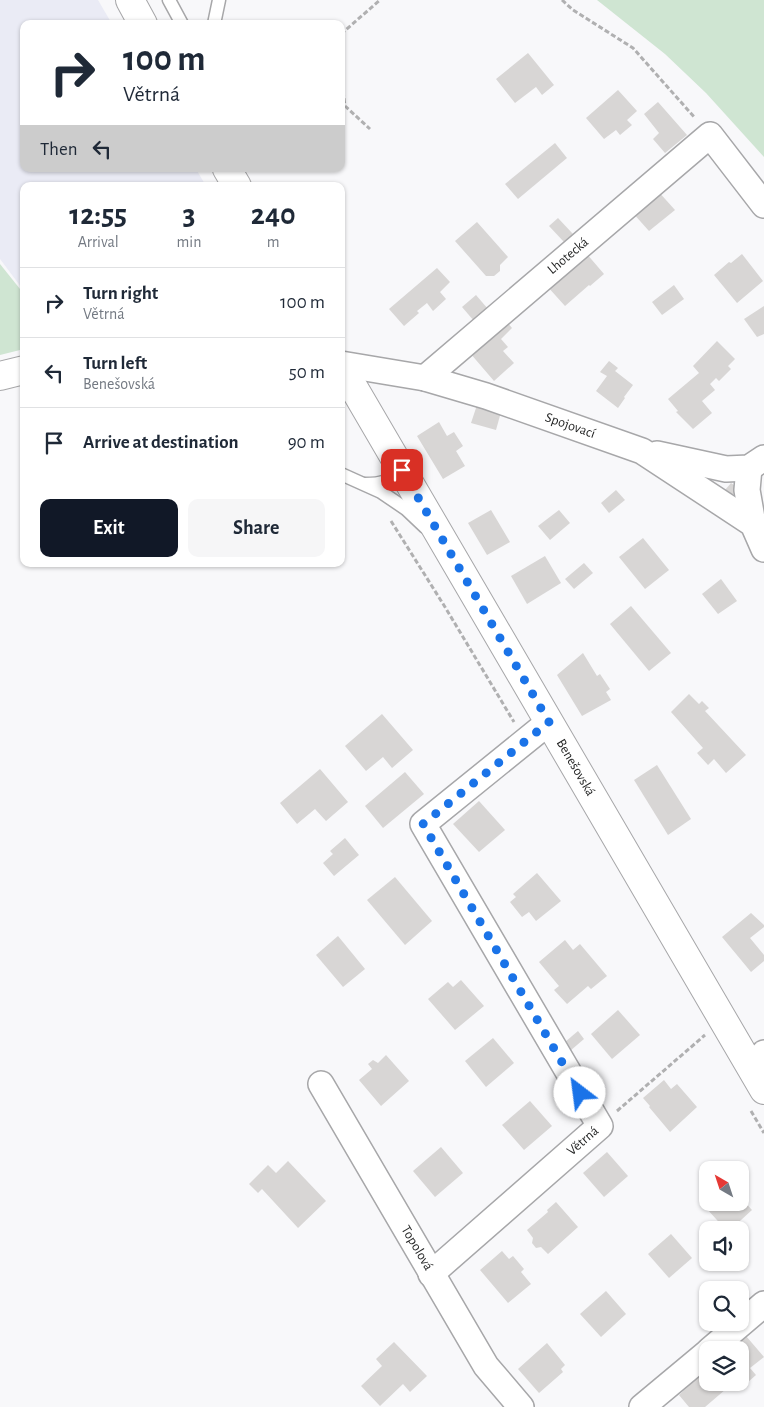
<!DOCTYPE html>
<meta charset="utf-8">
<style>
:root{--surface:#fff;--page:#f6f6f7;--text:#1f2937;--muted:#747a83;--line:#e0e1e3;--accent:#111827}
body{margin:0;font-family:"Alegreya Sans",sans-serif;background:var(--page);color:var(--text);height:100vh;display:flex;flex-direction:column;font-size:19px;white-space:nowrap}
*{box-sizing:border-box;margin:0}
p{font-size:16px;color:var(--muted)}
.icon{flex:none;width:28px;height:28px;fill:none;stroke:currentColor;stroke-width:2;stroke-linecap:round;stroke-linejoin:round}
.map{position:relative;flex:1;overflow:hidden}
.drawer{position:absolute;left:20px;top:182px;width:325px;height:385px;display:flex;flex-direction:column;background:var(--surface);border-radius:10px;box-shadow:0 1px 4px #0004}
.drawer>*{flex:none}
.guide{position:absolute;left:20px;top:20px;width:325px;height:152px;border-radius:10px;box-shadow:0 1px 4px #0004;background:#fff;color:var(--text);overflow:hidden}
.needle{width:32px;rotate:321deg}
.tools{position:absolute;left:699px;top:1161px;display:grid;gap:10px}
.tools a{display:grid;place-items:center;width:50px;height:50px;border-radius:10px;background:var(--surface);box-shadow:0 1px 4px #0004;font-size:25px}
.pin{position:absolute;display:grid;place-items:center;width:42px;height:42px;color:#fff;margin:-21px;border-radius:10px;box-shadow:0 2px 8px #0006}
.me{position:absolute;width:55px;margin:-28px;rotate:330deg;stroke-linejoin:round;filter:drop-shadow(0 0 4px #0008)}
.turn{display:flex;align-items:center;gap:18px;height:105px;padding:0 20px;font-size:22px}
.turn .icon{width:65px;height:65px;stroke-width:2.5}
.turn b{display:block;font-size:35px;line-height:42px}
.then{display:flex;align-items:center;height:48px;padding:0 20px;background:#0003;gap:10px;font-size:19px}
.eta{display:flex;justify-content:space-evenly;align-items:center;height:85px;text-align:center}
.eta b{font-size:30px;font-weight:600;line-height:35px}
.button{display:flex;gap:10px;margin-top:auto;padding:10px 20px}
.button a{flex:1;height:58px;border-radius:10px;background:var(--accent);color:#fff;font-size:20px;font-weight:600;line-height:58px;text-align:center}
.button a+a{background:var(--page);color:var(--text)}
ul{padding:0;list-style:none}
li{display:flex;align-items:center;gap:15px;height:70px;padding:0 20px;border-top:1px solid var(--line)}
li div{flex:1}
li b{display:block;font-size:19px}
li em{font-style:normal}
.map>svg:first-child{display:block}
.built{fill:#eaebf5}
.green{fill:#cfe5d2}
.building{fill:#d8d6d5}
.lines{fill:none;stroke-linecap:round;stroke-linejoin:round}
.lane-casing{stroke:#a7a7a9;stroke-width:15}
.street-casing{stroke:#a7a7a9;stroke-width:28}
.secondary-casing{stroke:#a7a7a9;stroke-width:30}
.path{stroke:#b0b0b1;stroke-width:3;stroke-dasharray:5 2.5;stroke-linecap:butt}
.lane{stroke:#fff;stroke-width:12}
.street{stroke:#fff;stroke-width:25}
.secondary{stroke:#fff;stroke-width:28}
.route{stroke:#1a73e8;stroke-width:9;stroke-dasharray:0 16.2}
.labels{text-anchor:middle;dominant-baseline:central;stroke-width:4;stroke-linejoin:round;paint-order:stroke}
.street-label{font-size:14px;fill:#1e1f1f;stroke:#fff}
</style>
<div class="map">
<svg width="764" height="1407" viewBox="0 0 764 1407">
<rect width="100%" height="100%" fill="#f8f8fa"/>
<!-- built -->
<path class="built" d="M0,0h98l14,24h-88v145h172l10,17h-182v105l-24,-32z"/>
<!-- green -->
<g class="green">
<path d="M597,0h167v157l-58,-64 -41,-39z"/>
<path d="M0,264l24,30v55l-24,6z"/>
</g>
<!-- building -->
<g class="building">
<path d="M528,53l26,32 -12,10 -6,-8 -21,16 -19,-24z"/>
<path d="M618,90l19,21 -10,9 5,5 -12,10 -4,-5 -12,9 -18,-21z"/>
<path d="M658,102l29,33 -22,18 -12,-14 6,-6 -15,-19z"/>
<path d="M555,143l12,15 -49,41 -13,-15z"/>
<path d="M657,190l18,20 -26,21 -17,-19z"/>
<path d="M558,218l15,16 -9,8 -15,-16z"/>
<path d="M477,222l31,35 -8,8v6l-6,5h-8l-31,-35z"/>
<path d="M586,253l18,21 -14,12 -1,-1 -24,21 -18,-20z"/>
<path d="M742,254l21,27 -26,22 -23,-28 15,-13 2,1z"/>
<path d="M437,268l13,14 -10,10 6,7 -13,12 -6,-8 -10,8 2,2 -15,13 -15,-17z"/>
<path d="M674,285l10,14 -22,16 -10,-13z"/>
<path d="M476,295l12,14 -14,12 -12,-14z"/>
<path d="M764,306v28l-7,3 -13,-18z"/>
<path d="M506,321l6,7 -11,11 7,8 -5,4 11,12 -20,18 -24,-28z"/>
<path d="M717,341l18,18 -7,7 3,3 -12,12 -3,-3 -6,6 5,6 -13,11 10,12 -19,16 -17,-17 2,-1 -10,-12 31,-26 -6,-7z"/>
<path d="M609,361l9,7 -3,3 18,14 -9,12 1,1 -7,10 -22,-17 11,-15 -7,-4z"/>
<path d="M477,405l24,7 -5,18 -25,-7z"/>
<path d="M439,422l8,14 7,-4 9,14 -7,5 9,15 -22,13 -26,-43z"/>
<path d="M731,483l7,5 -6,8 -7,-6z"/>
<path d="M616,490l9,10 -16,13 -8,-10z"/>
<path d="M491,510l19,32 -23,13 -19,-32z"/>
<path d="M559,510l11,13 -20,17 -12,-14z"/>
<path d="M643,538l26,32 -24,19 -26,-32z"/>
<path d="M545,556l16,27 -34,21 -16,-28z"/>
<path d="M584,563l9,10 -19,16 -9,-10z"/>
<path d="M721,579l16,22 -19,13 -16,-20z"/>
<path d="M631,606l40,47 -22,18 -39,-47z"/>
<path d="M583,653l14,23 3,-2 10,15 -4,3 5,8 -29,16 -25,-41z"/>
<path d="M689,694l10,10 3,-3 7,7 -4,3 41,44 -20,18 -12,-14 -6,6 -11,-12 6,-5 -32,-36z"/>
<path d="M382,714l31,36 -21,18 -9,-11 -17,14 -21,-25z"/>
<path d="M657,765l34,54 -23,16 -34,-55z"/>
<path d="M320,769l28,33 -22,19 -11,-12 -18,15 -17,-21z"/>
<path d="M405,772l19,22 -41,34 -18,-22z"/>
<path d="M479,801l26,29 -26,22 -26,-28z"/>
<path d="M345,838l14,17 -25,21 -11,-13 10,-9 -3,-3z"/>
<path d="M537,873l24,28 -25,20 -7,-9 -7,5 -12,-15 6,-5 -3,-3z"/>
<path d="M395,877l37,44 -27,24 -38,-45z"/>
<path d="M751,913l13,12v2l-14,11 14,17v6l-13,11 -29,-35z"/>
<path d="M338,936l27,33 -22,18 -27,-32z"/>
<path d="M565,940l8,10 7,-6 27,32 -16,13 -3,-3 -21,18 -13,-14 5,-4 -20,-24z"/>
<path d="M461,980l23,26 -29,24 -27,-31 20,-17 5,5z"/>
<path d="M618,1010l22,25 -28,24 -21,-25z"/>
<path d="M578,1031l6,8 -14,12 -5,-9z"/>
<path d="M493,1038l21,25 -28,24 -21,-26z"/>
<path d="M386,1055l23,26 -28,25 -22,-26 13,-11 -4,-5 5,-4 5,3z"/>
<path d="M664,1080l7,9 6,-5 20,23 -27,25 -21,-25 1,-1 -7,-8z"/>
<path d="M530,1101l22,25 -28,24 -22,-25z"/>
<path d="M441,1147l22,26 -28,24 -22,-26z"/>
<path d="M607,1152l21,24 -24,21 -21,-24z"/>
<path d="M288,1161l38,40 -28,27 -36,-39 -4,4 -9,-9 19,-19 8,8z"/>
<path d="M740,1197l12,13 -22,20h-4l-19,-21 8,-7h25z"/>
<path d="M556,1202l22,25 -30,27 -7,-7 -5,1 -4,-5 1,-5 -6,-8 21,-18 -1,-2z"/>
<path d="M671,1234l21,24 -23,20 -21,-24z"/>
<path d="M502,1251l7,8 4,-3 11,13 -3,3 10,12 -23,19 -28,-33z"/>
<path d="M606,1291l20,23 -25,23 -21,-23z"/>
<path d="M746,1336l18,21 -14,11 6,7 -17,15 -6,-7 -28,24h-16l-10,-12 29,-27v14h32v-32h-11z"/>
<path d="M394,1342l33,34 -17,16 -7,-8 -23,22 -19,-20 21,-20 -6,-7z"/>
<path d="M547,1343l18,22 -4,4 2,3 -24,21 -21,-24z"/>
</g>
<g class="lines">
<defs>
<g id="lane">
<path d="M169,0l13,24"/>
<path d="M214,24l5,-24"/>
<path d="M341,474l40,18 25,17 19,18"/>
<path d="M365,484c20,0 22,-3 36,-14"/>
</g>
<g id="street">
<path id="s1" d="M341,364l84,14 61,18 156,55 111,73 11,25"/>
<path id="s2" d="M425,378l285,-243 54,70"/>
<path d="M657,454l69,15 23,-1 15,-10"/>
<path d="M749,468l-2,22 6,34"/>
<path d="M754,1073l10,-20"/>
<path id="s3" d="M321,1084l165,282 35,41"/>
<path id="s4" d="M431,1274l169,-148 -177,-302 126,-102"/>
<path d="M710,1350l54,-46"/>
<path d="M642,1407l66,-55"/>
</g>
<g id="secondary">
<path d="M130,0l13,24"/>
<path d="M227,169l10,17"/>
<path id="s5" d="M341,366l423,724"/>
<path d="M0,376l24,-6"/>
</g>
</defs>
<!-- lane casing -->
<use href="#lane" class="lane-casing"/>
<!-- street casing -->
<use href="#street" class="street-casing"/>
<!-- secondary casing -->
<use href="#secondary" class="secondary-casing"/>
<!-- path -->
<g class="path">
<path d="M562,0l11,10 60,38 62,70"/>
<path d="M341,34l39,-34"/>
<path d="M341,76l4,30 25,23"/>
<path d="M391,521l54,86 69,115"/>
<path d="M617,1111l88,-76"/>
<path d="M751,1111l13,22"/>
</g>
<!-- lane -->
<use href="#lane" class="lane"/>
<!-- street -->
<use href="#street" class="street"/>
<!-- secondary -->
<use href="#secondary" class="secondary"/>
</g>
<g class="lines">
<!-- route -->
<path class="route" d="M402,470l147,252 -126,102 157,269"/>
</g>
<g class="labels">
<!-- street labels -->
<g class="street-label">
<text stroke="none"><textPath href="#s2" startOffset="188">Lhotecká</textPath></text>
<text stroke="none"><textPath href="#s1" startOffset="238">Spojovací</textPath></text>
<text stroke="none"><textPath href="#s5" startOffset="465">Benešovská</textPath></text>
<text stroke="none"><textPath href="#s4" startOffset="202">Větrná</textPath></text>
<text stroke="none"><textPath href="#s3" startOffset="190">Topolová</textPath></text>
</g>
</g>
</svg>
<div class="tools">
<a><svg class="needle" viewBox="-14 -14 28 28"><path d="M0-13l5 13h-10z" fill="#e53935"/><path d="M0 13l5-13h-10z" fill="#747a83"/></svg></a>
<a><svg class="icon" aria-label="sound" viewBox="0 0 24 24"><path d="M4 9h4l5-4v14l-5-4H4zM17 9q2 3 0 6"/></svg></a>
<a><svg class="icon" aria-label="search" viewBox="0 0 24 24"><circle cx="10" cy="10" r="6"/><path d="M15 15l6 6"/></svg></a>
<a><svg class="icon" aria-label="layers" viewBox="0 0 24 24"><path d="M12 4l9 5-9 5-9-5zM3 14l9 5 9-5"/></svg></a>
</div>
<div class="pin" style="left:402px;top:470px;background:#d93025"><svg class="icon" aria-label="arrive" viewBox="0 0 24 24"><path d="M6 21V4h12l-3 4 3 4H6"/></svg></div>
<svg class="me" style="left:580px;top:1093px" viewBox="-20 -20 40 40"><circle r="19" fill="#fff"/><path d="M0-13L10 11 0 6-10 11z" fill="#1a73e8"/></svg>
<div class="guide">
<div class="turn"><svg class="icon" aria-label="right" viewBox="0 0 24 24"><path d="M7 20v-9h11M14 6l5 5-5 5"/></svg><div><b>100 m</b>Větrná</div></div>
<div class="then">Then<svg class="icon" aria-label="left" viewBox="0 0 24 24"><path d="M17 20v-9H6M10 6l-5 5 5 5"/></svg></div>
</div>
<section class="drawer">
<div class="eta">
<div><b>12:55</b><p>Arrival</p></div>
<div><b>3</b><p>min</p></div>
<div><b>240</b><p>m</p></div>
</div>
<ul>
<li><svg class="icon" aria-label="right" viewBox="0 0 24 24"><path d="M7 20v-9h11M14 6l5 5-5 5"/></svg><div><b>Turn right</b><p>Větrná</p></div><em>100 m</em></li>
<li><svg class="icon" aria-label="left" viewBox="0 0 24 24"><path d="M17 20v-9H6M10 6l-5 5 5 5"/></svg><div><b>Turn left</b><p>Benešovská</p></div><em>50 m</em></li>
<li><svg class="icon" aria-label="arrive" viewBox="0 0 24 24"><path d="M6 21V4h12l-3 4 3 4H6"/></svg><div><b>Arrive at destination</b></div><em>90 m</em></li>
</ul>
<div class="button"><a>Exit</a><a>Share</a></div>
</section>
</div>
